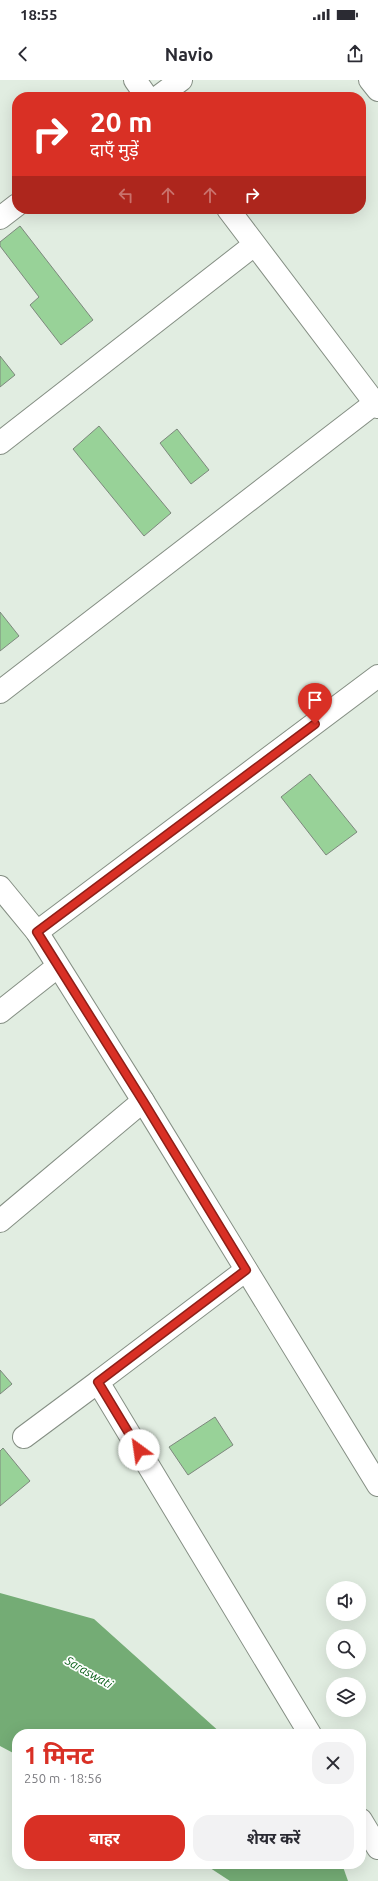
<!DOCTYPE html>
<html lang="hi">
<meta charset="utf-8">
<style>
:root{--surface:#fff;--page:#f2f2f3;--text:#2b2b33;--muted:#7c7c81;--accent:#d93025}
body{margin:0;font-family:Ubuntu,"Noto Sans Devanagari",sans-serif;background:var(--page);color:var(--text);height:100vh;display:flex;flex-direction:column;font-size:15px;white-space:nowrap}
*{box-sizing:border-box;margin:0}
p{font-size:13px;color:var(--muted)}
.icon{flex:none;width:22px;height:22px;fill:none;stroke:currentColor;stroke-width:2;stroke-linecap:round;stroke-linejoin:round}
.map{position:relative;flex:1;overflow:hidden}
.side{position:absolute;left:12px;top:1649px;width:354px;height:140px;display:flex;flex-direction:column;background:var(--surface);border-radius:16px;box-shadow:0 4px 16px #0002}
.side>*{flex:none}
.hud{position:absolute;left:12px;top:12px;width:354px;height:122px;border-radius:16px;box-shadow:0 4px 16px #0002;background:#d93025;color:#fff;overflow:hidden}
.buttons{position:absolute;left:326px;top:1501px;display:grid;gap:8px}
.buttons a{display:grid;place-items:center;width:40px;height:40px;border-radius:50%;background:var(--surface);box-shadow:0 4px 16px #0002;font-size:20px}
.pin{position:absolute;display:grid;place-items:center;width:34px;height:34px;color:#fff;margin:-41px -17px;border-radius:50% 50% 50% 0;rotate:-45deg;box-shadow:0 0 4px #0007}
.pin .icon{rotate:45deg}
.me{position:absolute;width:44px;margin:-22px;rotate:329deg;stroke-linejoin:round;filter:drop-shadow(0 0 3px #0008)}
.turn{display:flex;align-items:center;gap:14px;height:84px;padding:0 12px;font-size:18px}
.turn .icon{width:52px;height:52px;stroke-width:2.5}
.turn b{display:block;font-size:28px;line-height:34px}
.lanes{display:flex;align-items:center;height:38px;padding:0 12px;background:#0003;justify-content:center;gap:20px;direction:ltr}
.lanes .off{opacity:.35}
.round{display:grid;place-items:center;flex:none;width:42px;height:42px;border-radius:16px;background:var(--page)}
.headline{display:flex;align-items:center;justify-content:space-between;height:68px;padding:0 12px}
h1{font-size:24px;font-weight:700;line-height:30px;color:var(--accent)}
.action{display:flex;gap:8px;margin-top:auto;padding:8px 12px}
.action a{flex:1;height:46px;border-radius:16px;background:var(--accent);color:#fff;font-size:16px;font-weight:700;line-height:46px;text-align:center}
.action a+a{background:var(--page);color:var(--text)}
.status{display:flex;justify-content:space-between;align-items:center;height:28px;padding:0 20px;background:var(--surface);direction:ltr}
.status svg{height:11px;fill:currentColor}
header{display:flex;justify-content:space-between;align-items:center;height:52px;padding:0 12px;background:var(--surface);font-size:18px;font-weight:700}
.map>svg:first-child{display:block}
.water{fill:#74ac75}
.building{fill:#98d298;stroke:#7d887d}
.lines{fill:none;stroke-linecap:round;stroke-linejoin:round}
.minor-casing{stroke:#858f84;stroke-width:24}
.minor{stroke:#fff;stroke-width:22}
.route-casing{stroke:#8d1f18;stroke-width:10}
.route{stroke:#d93025;stroke-width:7}
.labels{text-anchor:middle;dominant-baseline:central;stroke-width:3.5;stroke-linejoin:round;paint-order:stroke}
.water-label{font-size:12px;font-style:italic;fill:#075e16;stroke:#fff}
</style>
<div class="status"><b>18:55</b><svg viewBox="0 0 49 12"><path d="M0 12V9h3v3zM5 12V6h3v6zM10 12V3h3v9zM15 12V0h3v12zM26 1h20v11H26zM47 4h2v5h-2z"/></svg></div>
<header><svg class="icon" aria-label="back" viewBox="0 0 24 24"><path d="M15 5l-7 7 7 7"/></svg>Navio<svg class="icon" aria-label="share" viewBox="0 0 24 24"><path d="M12 15V3M7 8l5-5 5 5M5 13v7h14v-7"/></svg></header>
<div class="map">
<svg width="378" height="1801" viewBox="0 0 378 1801">
<rect width="100%" height="100%" fill="#e1ede1"/>
<!-- water -->
<g class="water">
<path d="M0,1513l94,26 128,115h-205v21l-17,-9z"/>
<path d="M204,1784h138l6,17h-118z"/>
</g>
<!-- building -->
<g class="building">
<path d="M20,146l73,94 -32,25 -31,-40 9,-8 -39,-51v-4z"/>
<path d="M0,276l15,19 -15,12z"/>
<path d="M99,346l72,87 -27,23 -71,-87z"/>
<path d="M177,349l32,41 -18,14 -31,-41z"/>
<path d="M0,532l19,24 -19,15z"/>
<path d="M310,694l47,58 -31,23 -45,-58z"/>
<path d="M0,1290l12,14 -12,10z"/>
<path d="M215,1337l18,28 -45,30 -19,-28z"/>
<path d="M3,1368l27,33 -30,25v-55z"/>
</g>
<g class="lines">
<defs>
<g id="minor">
<path d="M135,0l12,17"/>
<path d="M370,0l8,10"/>
<path d="M158,17l23,-17"/>
<path d="M228,129l150,198"/>
<path d="M0,138l17,-13"/>
<path d="M0,363l254,-198"/>
<path d="M0,612l375,-289"/>
<path d="M0,807l37,45 106,169 235,384"/>
<path d="M37,852l341,-256"/>
<path d="M0,932l57,-45"/>
<path d="M0,1141l143,-120"/>
<path d="M246,1190l-148,112 212,352"/>
<path d="M24,1357l74,-55"/>
<path d="M361,1740l17,28"/>
</g>
</defs>
<!-- minor casing -->
<use href="#minor" class="minor-casing"/>
<!-- minor -->
<use href="#minor" class="minor"/>
</g>
<g class="lines">
<defs>
<path id="route" d="M139,1370l-41,-68 148,-112 -103,-169 -106,-169 278,-208"/>
</defs>
<!-- route casing -->
<use href="#route" class="route-casing"/>
<!-- route -->
<use href="#route" class="route"/>
</g>
<g class="labels">
<!-- water labels -->
<g class="water-label">
<text transform="translate(89 1592) rotate(30)">Saraswati</text>
</g>
</g>
</svg>
<div class="buttons">
<a><svg class="icon" aria-label="sound" viewBox="0 0 24 24"><path d="M4 9h4l5-4v14l-5-4H4zM17 9q2 3 0 6"/></svg></a>
<a><svg class="icon" aria-label="search" viewBox="0 0 24 24"><circle cx="10" cy="10" r="6"/><path d="M15 15l6 6"/></svg></a>
<a><svg class="icon" aria-label="layers" viewBox="0 0 24 24"><path d="M12 4l9 5-9 5-9-5zM3 14l9 5 9-5"/></svg></a>
</div>
<div class="pin" style="left:315px;top:644px;background:#d93025"><svg class="icon" aria-label="arrive" viewBox="0 0 24 24"><path d="M6 21V4h12l-3 4 3 4H6"/></svg></div>
<svg class="me" style="left:139px;top:1370px" viewBox="-20 -20 40 40"><circle r="19" fill="#fff"/><path d="M0-13L10 11 0 6-10 11z" fill="#d93025"/></svg>
<div class="hud">
<div class="turn"><svg class="icon" aria-label="right" viewBox="0 0 24 24"><path d="M7 20v-9h11M14 6l5 5-5 5"/></svg><div><b>20 m</b>दाएँ मुड़ें</div></div>
<div class="lanes"><svg class="icon off" aria-label="left" viewBox="0 0 24 24"><path d="M17 20v-9H6M10 6l-5 5 5 5"/></svg><svg class="icon off" aria-label="ahead" viewBox="0 0 24 24"><path d="M12 20V5M6 11l6-6 6 6"/></svg><svg class="icon off" aria-label="ahead" viewBox="0 0 24 24"><path d="M12 20V5M6 11l6-6 6 6"/></svg><svg class="icon" aria-label="right" viewBox="0 0 24 24"><path d="M7 20v-9h11M14 6l5 5-5 5"/></svg></div>
</div>
<section class="side">
<div class="headline"><div><h1>1 मिनट</h1><p>250 m · 18:56</p></div><a class="round"><svg class="icon" aria-label="close" viewBox="0 0 24 24"><path d="M6 6l12 12M18 6L6 18"/></svg></a></div>
<div class="action"><a>बाहर</a><a>शेयर करें</a></div>
</section>
</div>
